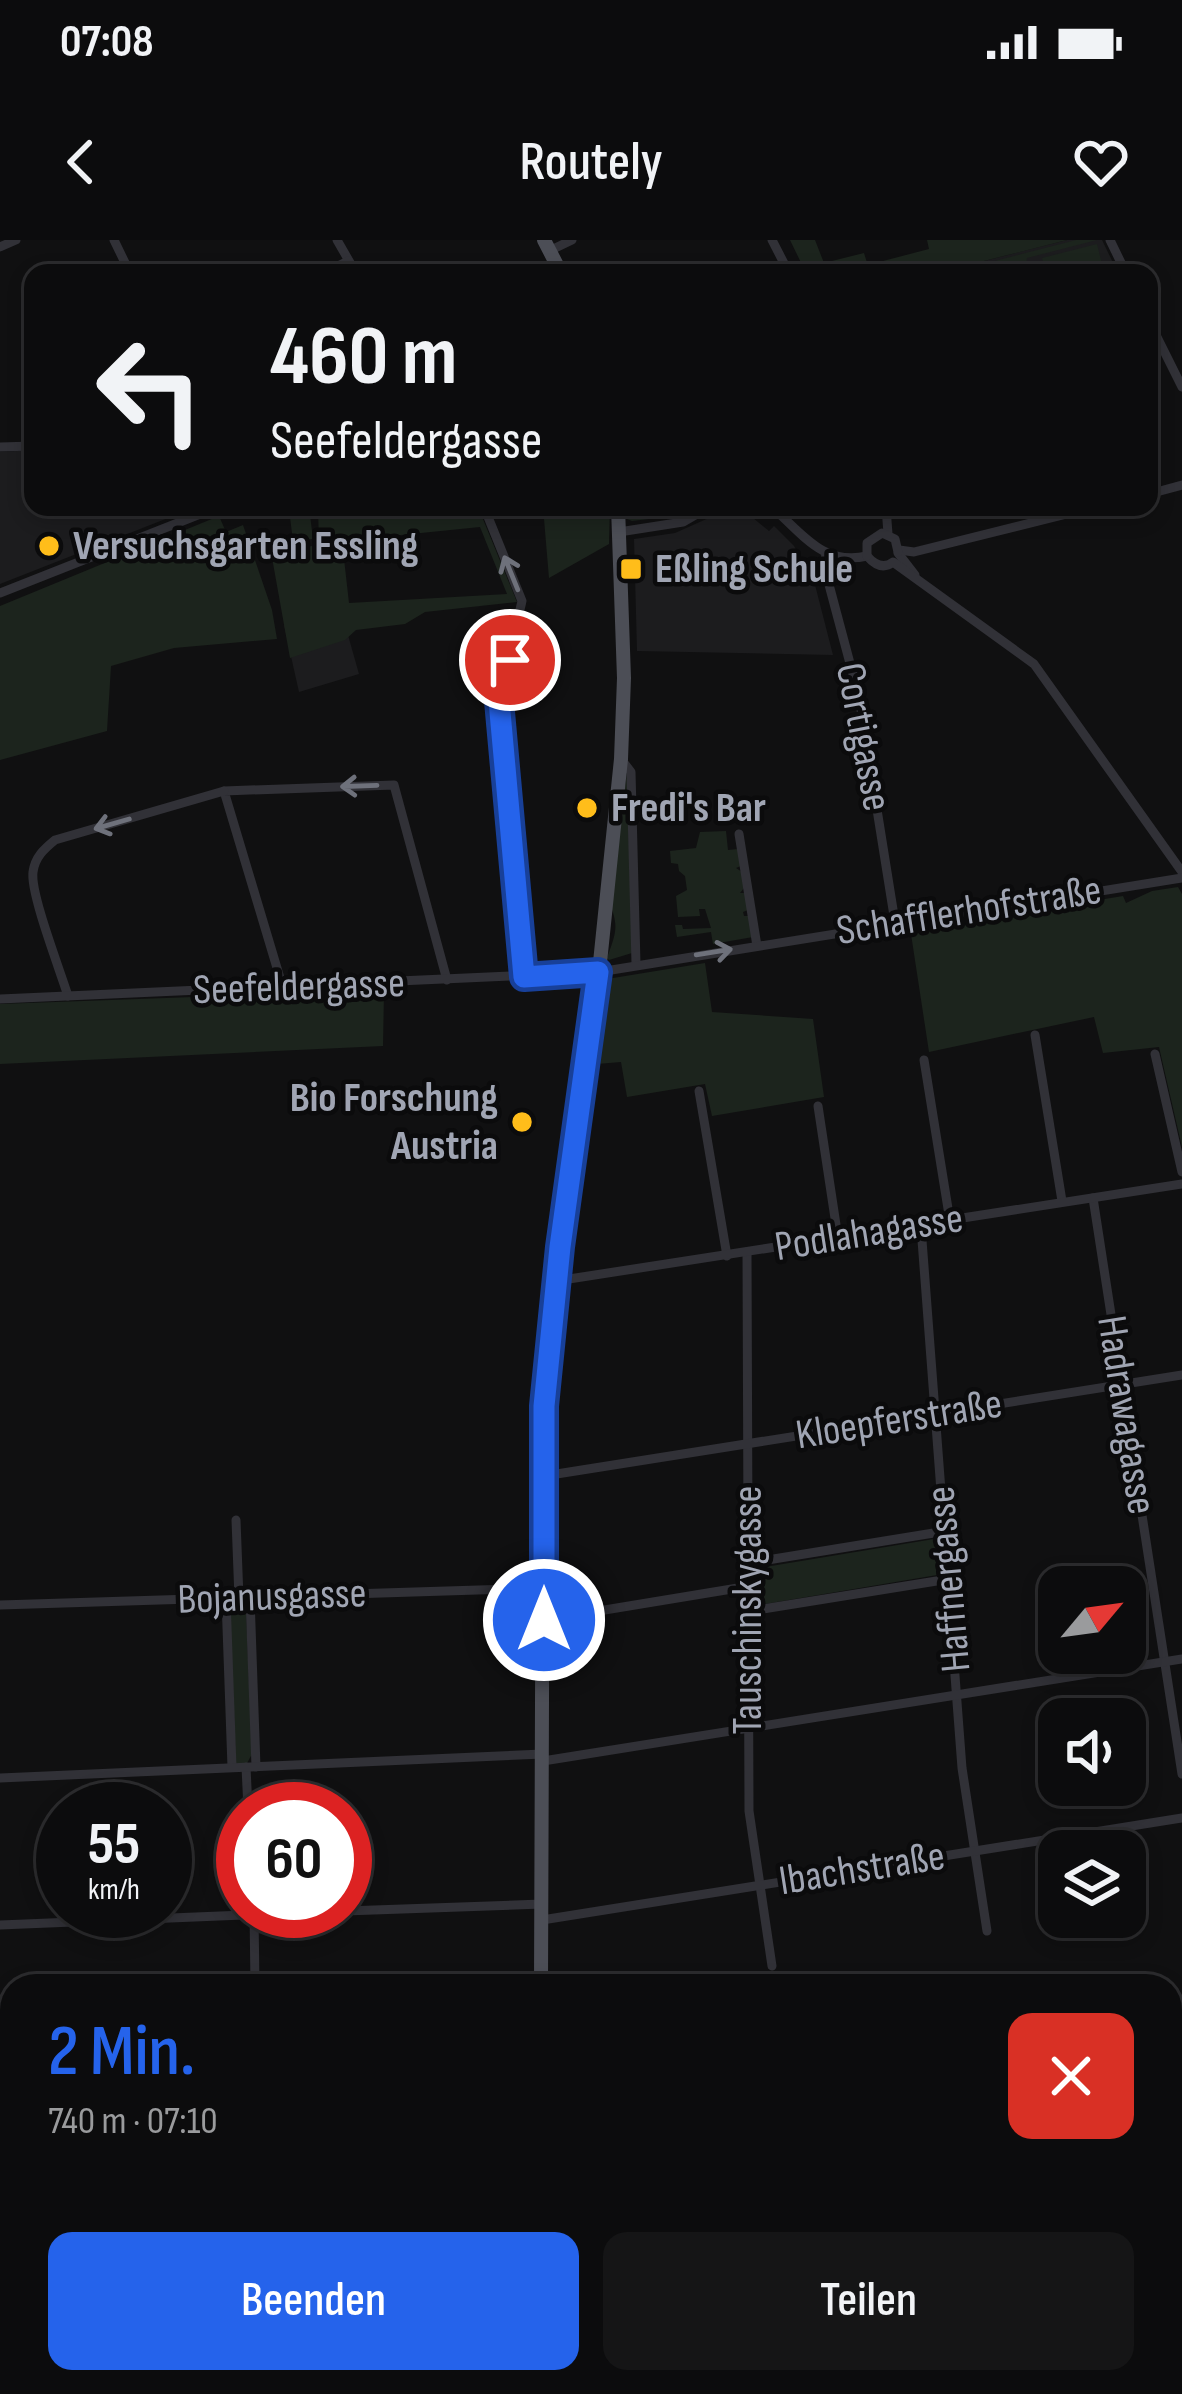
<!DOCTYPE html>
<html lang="de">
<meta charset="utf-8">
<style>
:root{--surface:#0c0c0d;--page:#151516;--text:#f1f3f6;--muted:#9a9b9d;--line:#2c2c2e;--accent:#2563eb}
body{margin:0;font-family:"Sofia Sans Condensed",sans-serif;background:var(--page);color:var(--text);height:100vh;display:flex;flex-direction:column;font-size:45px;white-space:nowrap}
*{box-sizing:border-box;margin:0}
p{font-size:39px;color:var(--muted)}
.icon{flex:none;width:66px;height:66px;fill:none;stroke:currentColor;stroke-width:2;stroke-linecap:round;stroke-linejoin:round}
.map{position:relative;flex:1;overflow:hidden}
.side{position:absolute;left:0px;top:1734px;width:1182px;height:420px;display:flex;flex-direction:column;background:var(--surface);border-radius:36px 36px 0 0;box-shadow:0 6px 18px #0003,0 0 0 3px var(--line)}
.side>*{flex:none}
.top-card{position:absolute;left:24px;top:24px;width:1134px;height:252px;border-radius:24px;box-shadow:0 6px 18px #0003,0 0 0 3px var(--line);background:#0c0c0d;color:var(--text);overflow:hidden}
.needle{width:78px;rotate:61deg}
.tools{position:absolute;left:1038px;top:1326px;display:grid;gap:24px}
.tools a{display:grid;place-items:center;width:108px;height:108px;border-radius:24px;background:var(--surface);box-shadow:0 6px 18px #0003,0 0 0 3px var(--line);font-size:60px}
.speed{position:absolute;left:36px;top:1542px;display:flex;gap:24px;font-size:60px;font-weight:700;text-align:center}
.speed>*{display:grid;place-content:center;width:156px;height:156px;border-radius:50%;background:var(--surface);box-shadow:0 6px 18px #0003,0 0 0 3px var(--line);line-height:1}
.speed small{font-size:30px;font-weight:400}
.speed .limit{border:18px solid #d22;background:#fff;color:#111}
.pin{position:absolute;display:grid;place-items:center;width:102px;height:102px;color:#fff;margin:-51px;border:6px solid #fff;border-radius:50%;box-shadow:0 3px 12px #0007}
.me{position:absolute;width:132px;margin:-66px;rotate:0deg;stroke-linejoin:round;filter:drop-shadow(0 0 9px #0008)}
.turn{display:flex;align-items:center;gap:42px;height:252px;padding:0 48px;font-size:54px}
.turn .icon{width:156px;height:156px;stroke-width:2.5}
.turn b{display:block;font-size:84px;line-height:102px}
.round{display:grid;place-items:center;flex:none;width:126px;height:126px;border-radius:24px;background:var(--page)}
.overview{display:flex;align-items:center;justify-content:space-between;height:204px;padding:0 48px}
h1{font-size:72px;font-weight:600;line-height:90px;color:var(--accent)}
.action{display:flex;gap:24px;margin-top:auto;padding:24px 48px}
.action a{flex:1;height:138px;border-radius:24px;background:var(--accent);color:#fff;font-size:48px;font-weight:600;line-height:138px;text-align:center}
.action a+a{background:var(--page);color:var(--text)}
.status{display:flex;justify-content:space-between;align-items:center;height:84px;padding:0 60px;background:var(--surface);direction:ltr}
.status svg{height:33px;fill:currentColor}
header{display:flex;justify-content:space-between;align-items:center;height:156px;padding:0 48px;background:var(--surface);font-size:54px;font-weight:600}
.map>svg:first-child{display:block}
.built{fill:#1c1c1e}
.green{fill:#1c241d;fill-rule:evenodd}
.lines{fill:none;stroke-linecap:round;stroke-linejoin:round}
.street{stroke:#313137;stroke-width:9}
.primary{stroke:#4c4e56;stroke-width:14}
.oneway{stroke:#6e717b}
.route-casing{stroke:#184099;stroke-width:30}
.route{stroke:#2563eb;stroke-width:21}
.poi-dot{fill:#ffbd1a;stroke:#0b0b0c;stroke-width:4.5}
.labels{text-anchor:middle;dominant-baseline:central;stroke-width:9;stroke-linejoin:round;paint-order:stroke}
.poi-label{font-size:42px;font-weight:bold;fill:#a0a5b3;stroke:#0b0b0c;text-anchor:start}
.street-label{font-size:42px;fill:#a0a5b3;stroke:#0b0b0c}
</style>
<div class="status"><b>07:08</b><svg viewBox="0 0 49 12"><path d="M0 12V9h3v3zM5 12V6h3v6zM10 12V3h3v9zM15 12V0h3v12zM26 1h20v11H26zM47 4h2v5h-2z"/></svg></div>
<header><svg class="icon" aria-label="back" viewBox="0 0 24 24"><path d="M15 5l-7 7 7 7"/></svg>Routely<svg class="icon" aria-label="heart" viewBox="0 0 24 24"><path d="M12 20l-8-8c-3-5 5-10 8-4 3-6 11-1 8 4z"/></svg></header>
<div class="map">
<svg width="1182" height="2154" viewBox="0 0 1182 2154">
<rect width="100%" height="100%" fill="#101011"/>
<!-- built -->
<g class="built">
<path d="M1067,0h35l16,33h-182z"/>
<path d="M33,210v57h163l-196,77v-132z"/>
<path d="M721,267l14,9 12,-3 22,18 5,-5 20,20 19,31 20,78 -196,-4 -3,-112 41,-6 36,-16z"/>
<path d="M344,381l15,53 -60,18 -15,-67z"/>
</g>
<!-- green -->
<g class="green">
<path d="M790,0h25l9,23 40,-10 5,16 15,-4 -1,-4 46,-12 -2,-9h140l-95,24 1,9h-167z"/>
<path d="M1076,0h21l-70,18 -2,15h-50l1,-7z"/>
<path d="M1097,4l7,28 -58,1 -4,-15z"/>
<path d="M309,267l4,32 -20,2 -4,-32z"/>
<path d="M318,267h160l39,95 -92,10 -20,12 -49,6 -11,10 -55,18 -19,-106 48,-7zM480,287l27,67 -158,9 -7,-62z"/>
<path d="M543,267h67l-1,37 -60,34z"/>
<path d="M627,267h72l-33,10 -34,4 -5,-2z"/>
<path d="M219,276l7,16 17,-7 29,85 5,29 -103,9 -63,18 -4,65 -107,29v-154z"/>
<path d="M627,532l5,181 -23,7 -2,-2c9,-25 12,-31 3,-54z"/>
<path d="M726,591l2,19 10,-1 3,17 -5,2 6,4 2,16 -4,5h5l3,17 -5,2 1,4h5l4,21 -40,7 -2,-12 -34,5 -2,-12h7l1,4 28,-1 -6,-19h-6l1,7 -22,1 -2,-21 11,-6 -2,-14 -6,-5 -1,-7 -7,-1 -1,-12 26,-3 4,-16z"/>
<path d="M1178,647l4,7v253l-23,-100 -56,6 -9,-36 -165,35 -18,-118 156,-25 1,-4 55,-9 3,7 26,-12z"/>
<path d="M705,723l7,49 101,7 11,78 -112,19 -7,-32 -78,13 -6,-35 -24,2 10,-85z"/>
<path d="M384,750l-1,56 -383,18v-60z"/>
<path d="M940,1298l3,36 -184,31v-37z"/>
<path d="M237,1363h6l3,9 6,142 -6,11 -10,-2 -6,-153z"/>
</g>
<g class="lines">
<!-- street -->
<g class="street">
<path d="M114,0l16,33"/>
<path d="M337,0l19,33"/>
<path d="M772,0l17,33"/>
<path d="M1110,0l16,33"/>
<path d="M0,7l16,-7"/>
<path d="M549,11l23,-11"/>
<path d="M324,33l24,-12"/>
<path d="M1149,81l33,66"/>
<path d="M0,207l33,-1"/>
<path d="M1149,254l33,-9"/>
<path d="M484,267l38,94 -23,100 25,276"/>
<path d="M772,267c31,27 51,59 95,49"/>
<path d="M886,267l2,27"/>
<path d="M619,292l64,-10 26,-15"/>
<path d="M899,310l15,2 181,-45"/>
<path d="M898,313l17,22"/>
<path d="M826,314l-2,12 35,131 36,225"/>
<path d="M867,316c7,8 16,14 26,6l141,102 148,208"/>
<path d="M867,316v-13l15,-10 13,6 3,13"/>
<path d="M0,353l218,-86"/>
<path d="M621,519l10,13 5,192"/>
<path d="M739,594l18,112"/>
<path d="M283,748l-59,-197 170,-6 53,195"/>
<path d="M68,756c-8,-26 -38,-103 -35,-124 2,-15 11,-23 22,-32l169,-49"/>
<path d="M0,759l599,-27 583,-94"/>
<path d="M1035,795l27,166"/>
<path d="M1155,814l27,118"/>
<path d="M924,820l26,161"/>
<path d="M699,851l28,165"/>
<path d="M818,866l20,132"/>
<path d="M1093,958l89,576"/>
<path d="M921,987l41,541 25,163"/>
<path d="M747,1012l2,559 23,155"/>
<path d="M556,1041l626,-97"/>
<path d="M544,1236l638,-101"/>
<path d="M236,1280l3,78"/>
<path d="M749,1323l197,-32"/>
<path d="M250,1358l6,169"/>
<path d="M226,1359l6,168"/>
<path d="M0,1365l545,-17"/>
<path d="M750,1371l199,-32"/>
<path d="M544,1380l206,-34"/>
<path d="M543,1521l639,-102"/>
<path d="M246,1527l2,42"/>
<path d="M0,1538l543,-24"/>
<path d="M345,1671l197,-7"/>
<path d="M254,1673l1,73"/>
<path d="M542,1680l640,-102"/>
<path d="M0,1685l344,-14"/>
<path d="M0,1769l12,51"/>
<path d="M1170,1888l12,-2"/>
<path d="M1170,1987l12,-2"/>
<path d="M1170,2080l12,-2"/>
</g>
<!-- primary -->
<g class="primary">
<path d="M544,0l17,33"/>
<path d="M541,1746l2,-562 17,-177 39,-275 22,-213 3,-81 -6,-171"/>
<path d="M540,2142l1,12"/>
</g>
</g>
<!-- one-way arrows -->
<defs><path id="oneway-shaft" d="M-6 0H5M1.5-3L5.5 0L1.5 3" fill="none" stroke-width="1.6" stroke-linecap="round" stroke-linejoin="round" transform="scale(3)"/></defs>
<g class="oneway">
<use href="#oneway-shaft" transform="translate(511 333) rotate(-112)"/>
<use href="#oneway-shaft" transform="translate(359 546) rotate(178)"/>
<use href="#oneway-shaft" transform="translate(112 584) rotate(164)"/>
<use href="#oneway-shaft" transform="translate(714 712) rotate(-9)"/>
</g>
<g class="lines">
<defs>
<path id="route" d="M510,420l-11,41 25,276 74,-5 -38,275 -16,159v214"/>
</defs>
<!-- route casing -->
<use href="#route" class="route-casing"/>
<!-- route -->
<use href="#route" class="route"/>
</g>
<!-- markers -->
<g class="poi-dot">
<circle cx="49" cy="306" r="12"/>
<rect x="619" y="317" width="24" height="24" rx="6"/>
<circle cx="587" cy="568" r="12"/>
<circle cx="522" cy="882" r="12"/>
</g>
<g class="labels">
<!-- poi labels -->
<g class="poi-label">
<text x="73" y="306">Versuchsgarten Essling</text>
<text x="655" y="329">Eßling Schule</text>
<text x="611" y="568">Fredi's Bar</text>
<text x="498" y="858" text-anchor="end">Bio Forschung<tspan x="498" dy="48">Austria</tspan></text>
</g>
<!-- street labels -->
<g class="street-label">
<text transform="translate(863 497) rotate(79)">Cortigasse</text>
<text transform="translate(969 671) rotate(-9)">Schafflerhofstraße</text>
<text transform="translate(299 747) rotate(-2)">Seefeldergasse</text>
<text transform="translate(869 993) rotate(-9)">Podlahagasse</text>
<text transform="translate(1126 1175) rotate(81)">Hadrawagasse</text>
<text transform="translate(899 1180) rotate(-9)">Kloepferstraße</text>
<text transform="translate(949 1339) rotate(-95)">Haffnergasse</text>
<text transform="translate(272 1357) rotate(-2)">Bojanusgasse</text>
<text transform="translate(748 1370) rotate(-90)">Tauschinskygasse</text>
<text transform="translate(862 1629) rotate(-9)">Ibachstraße</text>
</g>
</g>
</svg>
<div class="tools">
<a><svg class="needle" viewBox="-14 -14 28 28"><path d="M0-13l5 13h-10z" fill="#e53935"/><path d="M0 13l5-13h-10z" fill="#9a9b9d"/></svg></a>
<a><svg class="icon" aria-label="sound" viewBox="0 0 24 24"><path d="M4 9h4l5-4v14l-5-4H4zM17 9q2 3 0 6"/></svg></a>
<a><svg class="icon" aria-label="layers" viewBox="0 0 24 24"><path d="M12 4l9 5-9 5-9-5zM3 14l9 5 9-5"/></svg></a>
</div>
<div class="speed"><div>55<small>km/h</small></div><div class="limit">60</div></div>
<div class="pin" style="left:510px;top:420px;background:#d93025"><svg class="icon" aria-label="arrive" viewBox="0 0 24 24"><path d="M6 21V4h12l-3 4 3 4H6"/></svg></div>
<svg class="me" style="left:544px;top:1380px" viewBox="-20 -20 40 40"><circle r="17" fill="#2563eb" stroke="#fff" stroke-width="3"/><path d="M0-11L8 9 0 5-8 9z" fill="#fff"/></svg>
<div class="top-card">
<div class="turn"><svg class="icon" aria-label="left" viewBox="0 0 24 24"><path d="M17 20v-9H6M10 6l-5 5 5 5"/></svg><div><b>460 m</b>Seefeldergasse</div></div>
</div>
<section class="side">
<div class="overview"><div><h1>2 Min.</h1><p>740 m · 07:10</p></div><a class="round" style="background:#d93025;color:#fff"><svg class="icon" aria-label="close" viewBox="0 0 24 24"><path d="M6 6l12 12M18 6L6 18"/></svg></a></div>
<div class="action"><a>Beenden</a><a>Teilen</a></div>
</section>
</div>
